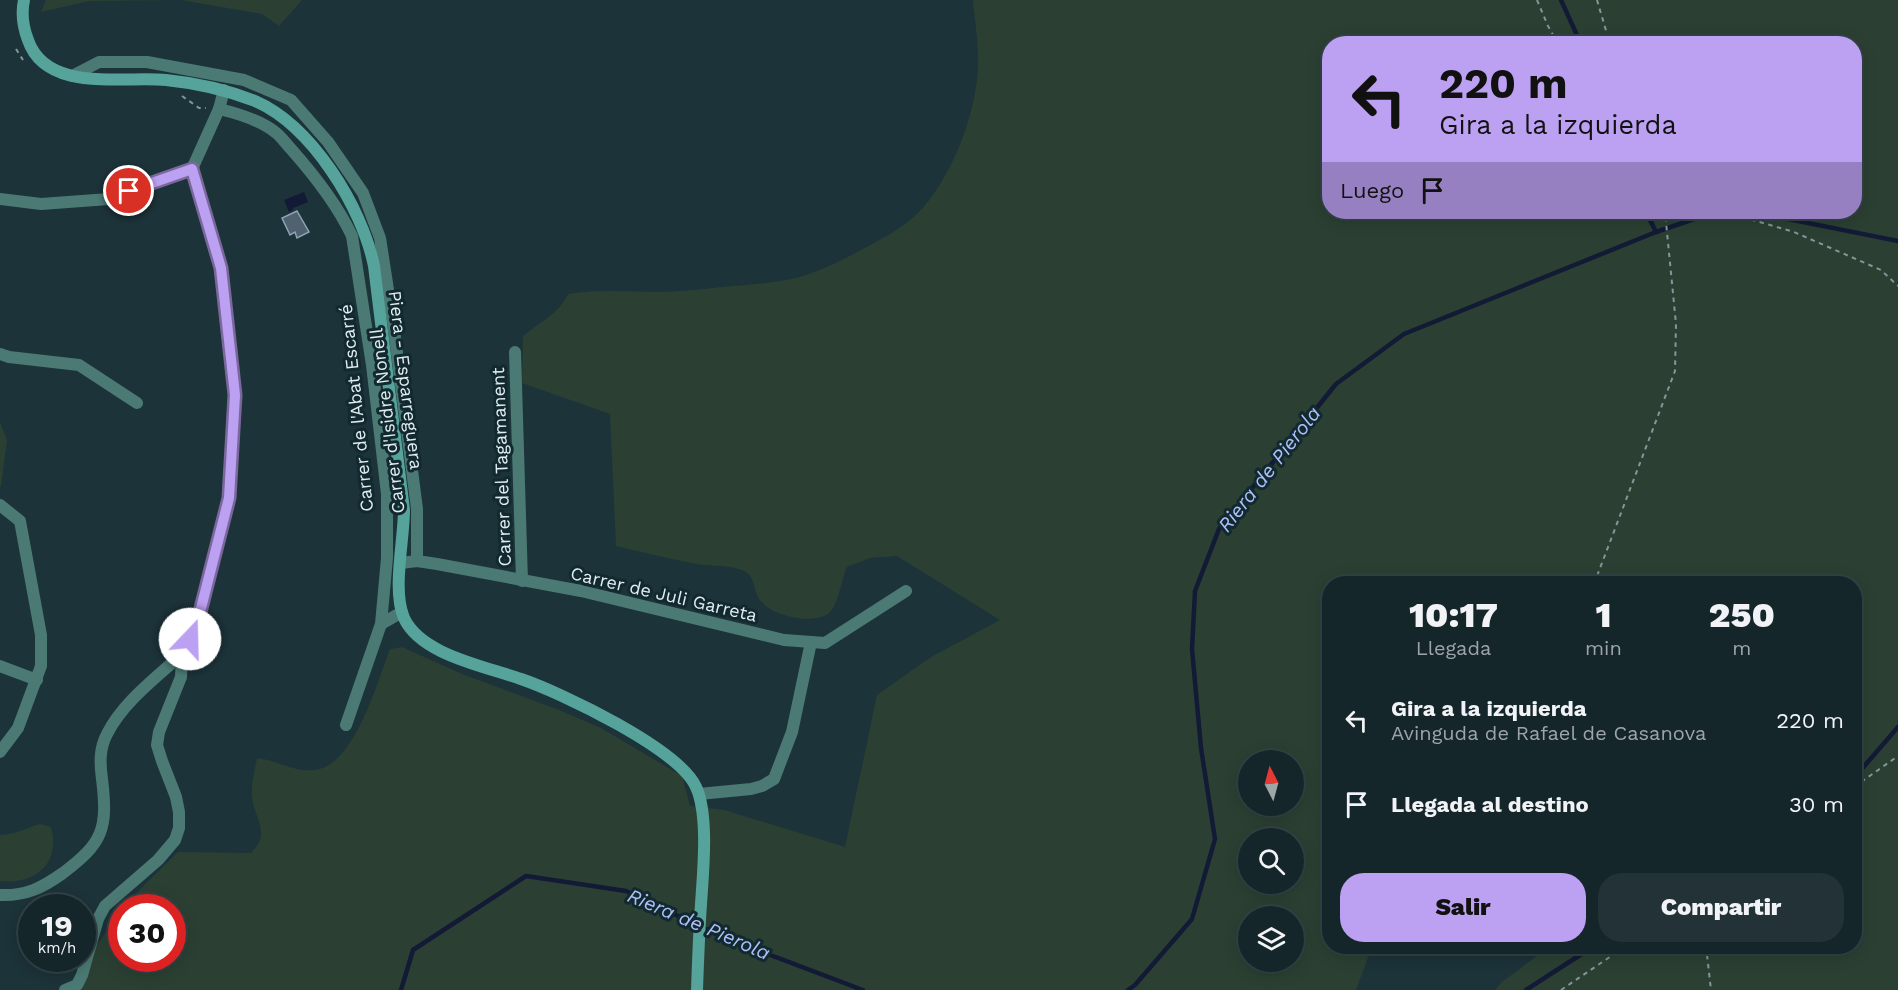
<!DOCTYPE html>
<html lang="es">
<meta charset="utf-8">
<style>
:root{--surface:#15262b;--page:#223237;--text:#f1f3f6;--muted:#9da5a9;--line:#344347;--accent:#bca0f2}
body{margin:0;font-family:"Work Sans",sans-serif;background:var(--page);color:var(--text);height:100vh;display:flex;flex-direction:column;font-size:22px;white-space:nowrap}
*{box-sizing:border-box;margin:0}
p{font-size:20px;color:var(--muted)}
.icon{flex:none;width:33px;height:33px;fill:none;stroke:currentColor;stroke-width:2;stroke-linecap:round;stroke-linejoin:round}
.map{position:relative;flex:1;overflow:hidden}
.panel{position:absolute;left:1322px;top:576px;width:540px;height:378px;display:flex;flex-direction:column;background:var(--surface);border-radius:24px;box-shadow:0 3px 15px #0003,0 0 0 2px var(--line)}
.panel>*{flex:none}
.hud{position:absolute;left:1322px;top:36px;width:540px;height:183px;border-radius:24px;box-shadow:0 3px 15px #0003,0 0 0 2px var(--line);background:#bca0f2;color:#111;overflow:hidden}
.needle{width:39px;rotate:354deg}
.controls{position:absolute;left:1238px;top:750px;display:grid;gap:12px}
.controls a{display:grid;place-items:center;width:66px;height:66px;border-radius:50%;background:var(--surface);box-shadow:0 3px 15px #0003,0 0 0 2px var(--line);font-size:30px}
.speed{position:absolute;left:18px;top:894px;display:flex;gap:12px;font-size:30px;font-weight:700;text-align:center}
.speed>*{display:grid;place-content:center;width:78px;height:78px;border-radius:50%;background:var(--surface);box-shadow:0 3px 15px #0003,0 0 0 2px var(--line);line-height:1}
.speed small{font-size:15px;font-weight:400}
.speed .limit{border:9px solid #d22;background:#fff;color:#111}
.pin{position:absolute;display:grid;place-items:center;width:51px;height:51px;color:#fff;margin:-26px;border:3px solid #fff;border-radius:50%;box-shadow:0 2px 6px #0007}
.me{position:absolute;width:66px;margin:-33px;rotate:21deg;stroke-linejoin:round;filter:drop-shadow(0 0 4px #0008)}
.turn{display:flex;align-items:center;gap:21px;height:126px;padding:0 18px;font-size:27px}
.turn .icon{width:78px;height:78px;stroke-width:2.5}
.turn b{display:block;font-size:42px;line-height:51px}
.then{display:flex;align-items:center;height:57px;padding:0 18px;background:#0003;gap:12px;font-size:22px}
.eta{display:flex;justify-content:space-evenly;align-items:center;height:102px;text-align:center}
.eta b{font-size:36px;font-weight:800;line-height:42px}
.cta{display:flex;gap:12px;margin-top:auto;padding:12px 18px}
.cta a{flex:1;height:69px;border-radius:24px;background:var(--accent);color:#111;font-size:24px;font-weight:800;line-height:69px;text-align:center}
.cta a+a{background:var(--page);color:var(--text)}
ul{padding:0;list-style:none}
li{display:flex;align-items:center;gap:18px;height:84px;padding:0 18px}
li div{flex:1}
li b{display:block;font-size:22px}
li em{font-style:normal}
.map>svg:first-child{display:block}
.green{fill:#2b4033;fill-rule:evenodd}
.water{fill:#131a36}
.lines{fill:none;stroke-linecap:round;stroke-linejoin:round}
.stream{stroke:#131a36;stroke-width:4.5}
.building{fill:#50616f;stroke:#91a4b3;stroke-width:1.5}
.path{stroke:#84969b;stroke-width:2;stroke-dasharray:4.5 4.5;stroke-linecap:butt}
.street{stroke:#4b7a74;stroke-width:12}
.secondary{stroke:#55a39b;stroke-width:12}
.route-casing{stroke:#7a689d;stroke-width:15}
.route{stroke:#bca0f2;stroke-width:10}
.labels{text-anchor:middle;dominant-baseline:central;stroke-width:6;stroke-linejoin:round;paint-order:stroke}
.street-label{font-size:18px;fill:#e0edf1;stroke:#12292f}
.water-label{font-size:20px;font-style:italic;fill:#aec0fb;stroke:#12292f}
</style>
<div class="map">
<svg width="1898" height="990" viewBox="0 0 1898 990">
<rect width="100%" height="100%" fill="#1c3339"/>
<!-- green -->
<g class="green">
<path d="M46,0h256l-23,26 -17,-12 -81,-14 -92,1 -48,11z"/>
<path d="M973,0h925v990h-403l7,-8 47,-35 305,-1v-362h-525v362l43,1 -16,43h-1275l11,-37 30,-46 56,-55 73,1c21,-21 3,-33 1,-57 -1,-12 3,-26 5,-38 19,2 39,15 58,12 40,-5 62,-88 75,-121l12,-2 60,27 97,36 42,18 81,48 8,30 34,4 121,37 32,-152 54,-38 69,-37 -103,-64 -27,2 -23,9c-5,11 -9,39 -18,46 -16,13 -63,2 -71,-16 -6,-13 -3,-23 -19,-28 -13,-4 -28,-3 -42,-5 -27,-5 -54,-12 -81,-18l-6,-132 -88,-31 1,-47c17,-14 36,-22 45,-42 32,-5 59,-2 91,-2 21,0 42,-3 63,-5 20,-2 40,-3 59,-6 28,-4 56,-18 80,-31 20,-11 41,-21 57,-37 33,-33 58,-99 60,-145 1,-23 -3,-46 -5,-68zM1329,44h525v168h-525zM1248,760h45v46h-45zM1248,838h45v46h-45zM122,908h50v50h-50zM1248,916h45v46h-45z"/>
<path d="M0,422l7,18 -6,47 -1,-1z"/>
<path d="M40,824l11,3c10,37 -16,58 -51,54v-46c15,0 26,-7 40,-11z"/>
</g>
<!-- water -->
<path class="water" d="M304,192l4,10 -15,6v2l-4,2 -5,-12z"/>
<g class="lines">
<!-- stream -->
<g class="stream">
<path d="M1561,0l20,44"/>
<path d="M1646,212l10,20"/>
<path d="M1753,212l145,29"/>
<path d="M1854,778l44,-51"/>
<path d="M401,990l12,-40 113,-74 100,15 94,45 143,54"/>
<path d="M1128,990l7,-5 57,-66 23,-80 -14,-91 -9,-99 3,-58 24,-62 117,-145 68,-50 252,-102 41,-14 35,-6"/>
<path d="M1526,990l68,-44"/>
</g>
</g>
<!-- building -->
<path class="building" d="M297,211l12,21 -12,6 -2,-6 -5,3 -8,-17z"/>
<g class="lines">
<!-- path -->
<g class="path">
<path d="M1537,0l11,26 10,18"/>
<path d="M1597,0l13,44"/>
<path d="M16,49l7,11"/>
<path d="M182,96l17,12h7"/>
<path d="M1725,212l69,20 87,38 17,16"/>
<path d="M1594,584l81,-213 1,-47 -11,-112"/>
<path d="M1854,787l44,-31"/>
<path d="M1706,946l5,44"/>
<path d="M1561,990l65,-44"/>
</g>
<!-- street -->
<g class="street">
<path d="M72,76l27,-14h48l97,18 47,20 37,42 35,51 17,45 13,84 24,187v52"/>
<path d="M219,109c17,4 42,12 56,23 6,4 11,12 16,17 24,27 46,55 61,87l20,129 15,129v64l-6,66 -35,101"/>
<path d="M0,199l41,5 68,-5 83,-30 27,-60 5,-19"/>
<path d="M515,352l7,229"/>
<path d="M0,354l9,3 70,8 58,38"/>
<path d="M0,505l20,16 21,114v31l-23,62 -18,24"/>
<path d="M401,563l16,-2 20,3 144,27 203,49 41,3 81,-52"/>
<path d="M381,624l21,-12"/>
<path d="M0,666l37,14"/>
<path d="M699,794l52,-5 11,-3 12,-7 18,-47 19,-90"/>
<path d="M0,895c26,1 42,-7 63,-22 40,-30 45,-44 39,-94 -2,-15 -3,-30 5,-45 16,-32 49,-56 75,-80"/>
<path d="M65,990l12,-5 5,-10 16,-56 7,-13 53,-46 17,-20 4,-12v-16l-3,-15 -14,-36 -5,-16 2,-13 22,-55 1,-23 15,-30 32,-127 6,-102 -14,-126 -29,-100"/>
</g>
<!-- secondary -->
<path class="secondary" d="M24,0c-3,14 -1,27 4,40 18,53 95,36 138,40 30,3 61,10 89,21 57,25 107,106 119,165l30,244c0,30 -12,81 0,108 17,37 81,48 117,61 41,14 158,70 175,108 13,28 7,86 5,117 -2,29 -3,57 -4,86"/>
</g>
<g class="lines">
<defs>
<path id="route" d="M129,191l63,-22 29,99 14,127 -6,103 -32,126 -7,15"/>
</defs>
<!-- route casing -->
<use href="#route" class="route-casing"/>
<!-- route -->
<use href="#route" class="route"/>
</g>
<g class="labels">
<!-- street labels -->
<g class="street-label">
<text transform="translate(406 380) rotate(83)">Piera - Esparreguera</text>
<text transform="translate(356 408) rotate(-96)">Carrer de l'Abat Escarré</text>
<text transform="translate(387 421) rotate(-97)">Carrer d'Isidre Nonell</text>
<text transform="translate(501 467) rotate(-92)">Carrer del Tagamanent</text>
<text transform="translate(664 594) rotate(13)">Carrer de Juli Garreta</text>
</g>
<!-- water labels -->
<g class="water-label">
<text transform="translate(1269 469) rotate(-52)">Riera de Pierola</text>
<text transform="translate(699 924) rotate(23)">Riera de Pierola</text>
</g>
</g>
</svg>
<div class="controls">
<a><svg class="needle" viewBox="-14 -14 28 28"><path d="M0-13l5 13h-10z" fill="#e53935"/><path d="M0 13l5-13h-10z" fill="#9da5a9"/></svg></a>
<a><svg class="icon" aria-label="search" viewBox="0 0 24 24"><circle cx="10" cy="10" r="6"/><path d="M15 15l6 6"/></svg></a>
<a><svg class="icon" aria-label="layers" viewBox="0 0 24 24"><path d="M12 4l9 5-9 5-9-5zM3 14l9 5 9-5"/></svg></a>
</div>
<div class="speed"><div>19<small>km/h</small></div><div class="limit">30</div></div>
<div class="pin" style="left:129px;top:191px;background:#d93025"><svg class="icon" aria-label="arrive" viewBox="0 0 24 24"><path d="M6 21V4h12l-3 4 3 4H6"/></svg></div>
<svg class="me" style="left:190px;top:639px" viewBox="-20 -20 40 40"><circle r="19" fill="#fff"/><path d="M0-13L10 11 0 6-10 11z" fill="#bca0f2"/></svg>
<div class="hud">
<div class="turn"><svg class="icon" aria-label="left" viewBox="0 0 24 24"><path d="M17 20v-9H6M10 6l-5 5 5 5"/></svg><div><b>220 m</b>Gira a la izquierda</div></div>
<div class="then">Luego<svg class="icon" aria-label="arrive" viewBox="0 0 24 24"><path d="M6 21V4h12l-3 4 3 4H6"/></svg></div>
</div>
<section class="panel">
<div class="eta">
<div><b>10:17</b><p>Llegada</p></div>
<div><b>1</b><p>min</p></div>
<div><b>250</b><p>m</p></div>
</div>
<ul>
<li><svg class="icon" aria-label="left" viewBox="0 0 24 24"><path d="M17 20v-9H6M10 6l-5 5 5 5"/></svg><div><b>Gira a la izquierda</b><p>Avinguda de Rafael de Casanova</p></div><em>220 m</em></li>
<li><svg class="icon" aria-label="arrive" viewBox="0 0 24 24"><path d="M6 21V4h12l-3 4 3 4H6"/></svg><div><b>Llegada al destino</b></div><em>30 m</em></li>
</ul>
<div class="cta"><a>Salir</a><a>Compartir</a></div>
</section>
</div>
